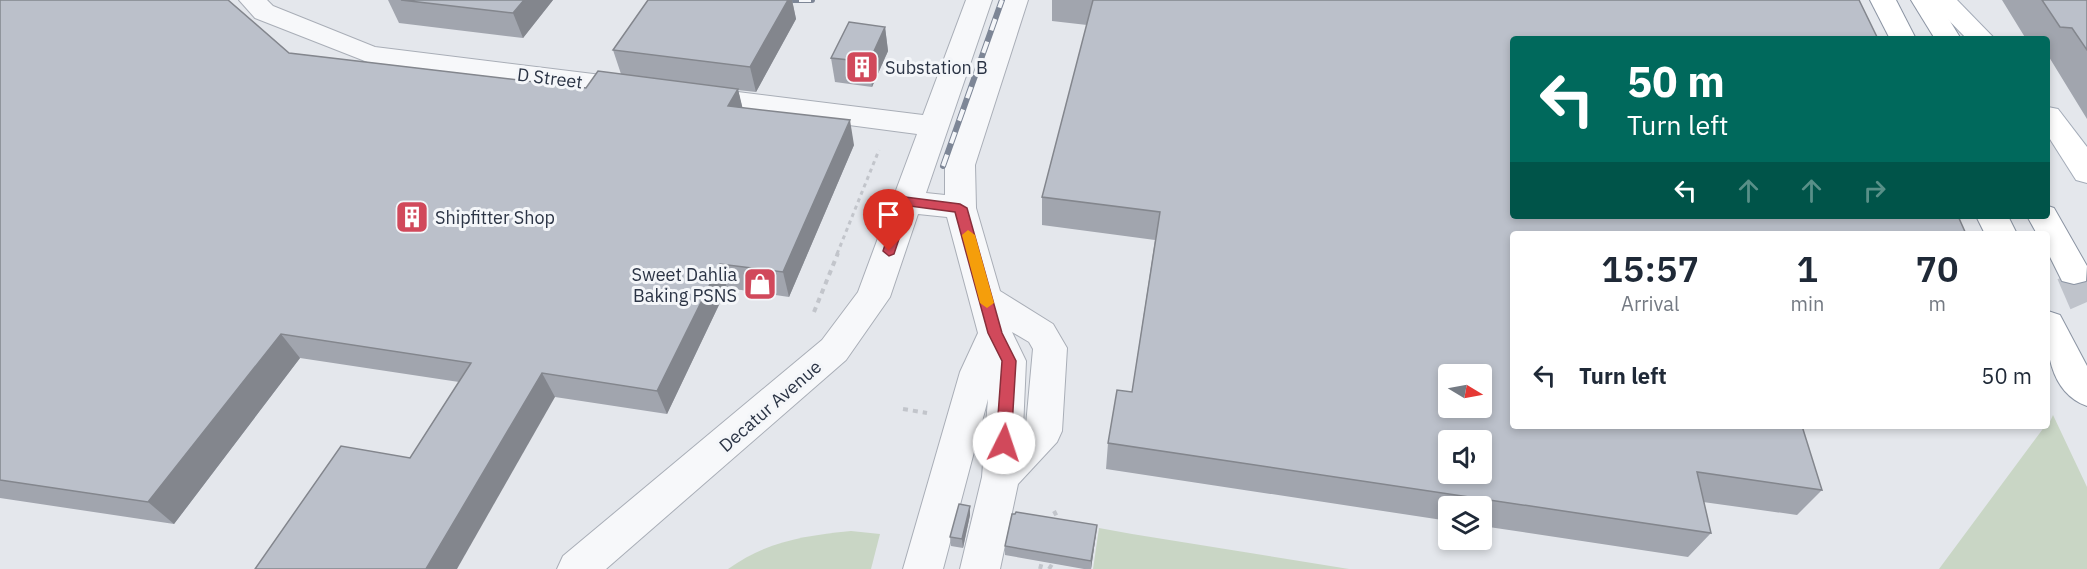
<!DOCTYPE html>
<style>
:root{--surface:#fff;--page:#f6f6f7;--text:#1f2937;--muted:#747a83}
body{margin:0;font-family:"IBM Plex Sans",sans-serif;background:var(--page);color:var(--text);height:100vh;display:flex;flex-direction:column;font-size:22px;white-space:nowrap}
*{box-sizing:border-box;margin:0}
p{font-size:20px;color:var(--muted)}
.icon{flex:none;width:33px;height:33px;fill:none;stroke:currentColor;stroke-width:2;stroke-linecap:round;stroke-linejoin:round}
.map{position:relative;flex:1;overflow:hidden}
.sheet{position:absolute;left:1510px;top:231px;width:540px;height:198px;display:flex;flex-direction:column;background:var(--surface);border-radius:6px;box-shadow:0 3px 9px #0003}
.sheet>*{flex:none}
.top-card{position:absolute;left:1510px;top:36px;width:540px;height:183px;border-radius:6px;box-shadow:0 3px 9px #0003;background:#00695c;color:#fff;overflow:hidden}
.needle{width:39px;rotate:100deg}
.fabs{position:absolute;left:1438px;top:364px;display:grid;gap:12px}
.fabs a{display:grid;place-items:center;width:54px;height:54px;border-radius:6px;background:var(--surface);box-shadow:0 3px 9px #0003;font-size:30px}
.pin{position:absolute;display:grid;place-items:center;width:51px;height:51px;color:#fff;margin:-62px -26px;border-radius:50% 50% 50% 0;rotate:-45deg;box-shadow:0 0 6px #0007}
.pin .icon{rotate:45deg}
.me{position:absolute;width:66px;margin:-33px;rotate:4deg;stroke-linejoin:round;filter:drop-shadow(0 0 4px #0008)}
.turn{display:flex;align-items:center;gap:21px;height:126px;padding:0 18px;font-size:27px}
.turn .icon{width:78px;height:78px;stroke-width:2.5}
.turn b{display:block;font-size:42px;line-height:51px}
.lanes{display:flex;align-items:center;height:57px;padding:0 18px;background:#0003;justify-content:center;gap:30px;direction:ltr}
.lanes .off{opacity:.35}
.eta{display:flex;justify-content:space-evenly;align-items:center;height:102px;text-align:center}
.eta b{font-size:36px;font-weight:600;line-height:42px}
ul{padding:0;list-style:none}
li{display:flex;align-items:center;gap:18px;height:84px;padding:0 18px}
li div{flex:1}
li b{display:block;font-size:22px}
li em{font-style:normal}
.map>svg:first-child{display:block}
.green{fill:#c9d6c5}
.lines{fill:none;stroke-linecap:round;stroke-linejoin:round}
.highway-tunnel{stroke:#bfc3cb;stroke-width:36;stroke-dasharray:36 18;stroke-linecap:butt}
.minor-casing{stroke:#a9aeb7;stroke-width:2}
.major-casing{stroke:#a3abb8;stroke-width:2}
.highway-casing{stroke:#8b94a3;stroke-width:2}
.path-far1{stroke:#c2c5cb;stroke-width:3;stroke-dasharray:4 4;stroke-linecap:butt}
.path{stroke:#c2c5cb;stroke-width:4;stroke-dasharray:5 5;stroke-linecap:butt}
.minor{fill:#f7f8fa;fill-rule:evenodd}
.major{fill:#fff;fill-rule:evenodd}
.highway{fill:#fff;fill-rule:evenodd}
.rail-casing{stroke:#7d8696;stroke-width:6}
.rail{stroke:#f4f6f9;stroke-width:4;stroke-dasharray:12;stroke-linecap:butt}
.wall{fill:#a1a5ae}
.shaded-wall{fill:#83868d}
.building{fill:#bbc0ca;stroke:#83868d;stroke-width:1.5;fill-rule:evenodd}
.route{fill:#d1495b;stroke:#882f3b;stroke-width:1.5}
.slow{fill:#f59e0b}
.labels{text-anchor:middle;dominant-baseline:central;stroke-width:6;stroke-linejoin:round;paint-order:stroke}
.poi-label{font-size:18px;fill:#2b3445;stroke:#f4f6f9;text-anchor:start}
.street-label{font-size:18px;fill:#2b3445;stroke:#f4f6f9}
</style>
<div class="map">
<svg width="2087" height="569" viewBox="0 0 2087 569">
<rect width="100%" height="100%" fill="#e4e7ec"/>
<!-- green -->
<g class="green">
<path d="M2053,415l34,72v82h-148l106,-143h3z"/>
<path d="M1099,528l33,6 217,35h-256z"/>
<path d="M851,531l29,3 -9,35h-143c40,-28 75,-33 123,-38z"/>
</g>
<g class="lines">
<!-- highway-tunnel -->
<path class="highway-tunnel" d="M2074,272l13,30"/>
<defs>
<g id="minor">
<path d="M239,0h28l6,6 102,41 259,32 10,3 4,6 -4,6 -10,3 -264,-34 -115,-45z"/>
<path d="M966,0h26l-66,193 19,2v-30l57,-165h26l-53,165 1,43 24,83 53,33 14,24 -5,83 -5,11 -39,42 -18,85h-40l22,-92 6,-78 -45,170h-40l57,-197 18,-39 -31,-116 -29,-3 -28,83 -44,63 -240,209h-49l6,-13 259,-216 36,-48 33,-89 -1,-2 5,-8 22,-59 -220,-29 -10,-3 -4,-6 4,-6 10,-3 226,28zM1012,332l17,10 4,7 -7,76 -3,4 3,-68z"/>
</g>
<g id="major">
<path d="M1929,0h28l38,39h-28z"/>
<path d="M2048,107l10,2 29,38v36l-11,-3 -28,-44z"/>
</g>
<g id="highway">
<path d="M1870,0h26l20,39h-26z"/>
<path d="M1911,0h26l24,39h-26z"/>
<path d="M2048,206l6,2 33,58 -1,15 -12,3 -12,-3 -14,-28v-19h-11l-10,-18h21z"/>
<path d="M1976,216h32l9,18h-32z"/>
<path d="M2048,311l12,4 27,51v40c-38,-13 -43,-61 -39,-95z"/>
</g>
</defs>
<!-- minor casing -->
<use href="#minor" class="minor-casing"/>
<!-- major casing -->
<use href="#major" class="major-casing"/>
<!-- highway casing -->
<use href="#highway" class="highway-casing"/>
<!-- path-far1 -->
<path class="path-far1" d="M837,254l42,-104"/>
<!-- path -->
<g class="path">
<path d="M814,312l24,-59"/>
<path d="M903,409l24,4"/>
<path d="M1054,511l5,10"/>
<path d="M1040,569l3,-11"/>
<path d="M1049,569l5,-8"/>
</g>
<!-- minor -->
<use href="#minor" class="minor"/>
<!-- major -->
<use href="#major" class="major"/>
<!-- highway -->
<use href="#highway" class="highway"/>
<defs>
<g id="rail">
<path d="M751,0h61"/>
<path d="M943,166l59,-166"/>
</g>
</defs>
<!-- rail casing -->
<use href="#rail" class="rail-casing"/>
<!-- rail -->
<use href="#rail" class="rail"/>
</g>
<!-- wall -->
<g class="wall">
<path d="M0,0l289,53 297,35 35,-14 -8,-24 35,-50h144l4,19 -40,73 -18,-2 4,17 112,38 -65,152 -62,-9 -60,126 -112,-17 -145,61 49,-76 -159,-24 -126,166 -174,-26z"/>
<path d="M388,0h165l-30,38 -124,-15z"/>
<path d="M1052,0h807l-345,234v192l308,64 -25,25 -94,-13 8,31 -23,24 -206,-31v-19h-33v14l-343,-52 2,-26 24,-51 23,-152 -113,-15v-28l45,-172 -35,-4z"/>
<path d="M2002,0h85v119l-38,-62h-1v-18h-22z"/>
<path d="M885,27l3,24 -16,36 -37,-5 -4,-24z"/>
<path d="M970,506v9l-7,33 -12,-2 -1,-9z"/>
<path d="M1097,525l-6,44h-7l-79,-14v-9z"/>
</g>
<!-- shaded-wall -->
<g class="shaded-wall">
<path d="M524,0h29l-30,38 -10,-25z"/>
<path d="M788,0h4l4,19 -40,73 -6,-25z"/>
<path d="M885,27l3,24 -16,36 -3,-25z"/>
<path d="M738,89l6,25 -16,-8z"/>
<path d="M850,120l4,25 -65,152 -6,-25z"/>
<path d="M720,264l7,24 -60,126 -10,-23z"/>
<path d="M281,334l19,24 -126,166 -26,-22z"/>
<path d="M542,373l13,24 -98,172h-31z"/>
<path d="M970,506v9l-7,33 -1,-9z"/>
<path d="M1097,525l-1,9 -5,35v-8z"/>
</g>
<!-- building -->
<g class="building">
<path d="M0,0h228l61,53 297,35 12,-17 140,18 -10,17 122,14 -67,152 -63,-8 -63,127 -115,-18 -116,196h-171l86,-123 69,12 61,-95 -190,-29 -133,168 -148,-22z"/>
<path d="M401,0h123l-11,13z"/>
<path d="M648,0h140l-38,67 -137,-17z"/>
<path d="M1093,0h766l19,39h-364v177h444l8,18h-452v192h288l20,64 -125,-18 14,61 -603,-90 9,-53 15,2 28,-180 -118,-15zM1449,375h33v33h-33zM1449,441h33v33h-33z"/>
<path d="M2042,0h45v50l-15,-22 -12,-1z"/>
<path d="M849,22l36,5 -16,35 -38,-4z"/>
<path d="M959,504l11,2 -8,33 -12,-2z"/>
<path d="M1016,512l81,13 -6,36 -86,-15 7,-32h3z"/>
</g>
<!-- route -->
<path class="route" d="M905,197l55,7 7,4 35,125 14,28 -5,82 -2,5 -5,2 -6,-2 -2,-5 6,-82 -14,-28 -33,-121 -45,-6 -16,48 -5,2 -6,-5 16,-50z"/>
<!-- slow -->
<path class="slow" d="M968,230l7,5 19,68 -7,5 -7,-5 -18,-68z"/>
<!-- icons -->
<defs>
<symbol id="building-square" viewBox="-11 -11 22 22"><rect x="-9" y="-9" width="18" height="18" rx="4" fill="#d1495b" stroke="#f4f6f9"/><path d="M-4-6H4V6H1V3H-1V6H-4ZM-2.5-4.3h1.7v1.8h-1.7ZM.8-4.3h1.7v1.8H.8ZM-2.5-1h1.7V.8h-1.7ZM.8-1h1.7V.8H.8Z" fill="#fff"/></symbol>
<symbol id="shop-square" viewBox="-11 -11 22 22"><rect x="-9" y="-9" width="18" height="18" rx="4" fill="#d1495b" stroke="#f4f6f9"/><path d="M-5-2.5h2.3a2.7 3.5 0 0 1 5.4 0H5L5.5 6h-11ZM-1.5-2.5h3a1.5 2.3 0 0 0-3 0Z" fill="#fff"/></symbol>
</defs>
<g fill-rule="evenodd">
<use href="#building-square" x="843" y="48" width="38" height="38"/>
<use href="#building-square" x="393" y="198" width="38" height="38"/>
<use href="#shop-square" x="741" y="265" width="38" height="38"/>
</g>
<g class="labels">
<!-- poi labels -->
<g class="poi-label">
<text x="885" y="67">Substation B</text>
<text x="435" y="217">Shipfitter Shop</text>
<text x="737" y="274" text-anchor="end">Sweet Dahlia<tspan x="737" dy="21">Baking PSNS</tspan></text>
</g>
<!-- street labels -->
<g class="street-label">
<text transform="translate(550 78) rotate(7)">D Street</text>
<text transform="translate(770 406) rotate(-41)">Decatur Avenue</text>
</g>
</g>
</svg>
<div class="fabs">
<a><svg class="needle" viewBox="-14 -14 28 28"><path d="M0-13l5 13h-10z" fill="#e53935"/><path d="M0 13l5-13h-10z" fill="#747a83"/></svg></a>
<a><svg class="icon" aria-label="sound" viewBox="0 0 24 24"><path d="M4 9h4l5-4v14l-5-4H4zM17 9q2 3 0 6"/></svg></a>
<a><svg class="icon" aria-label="layers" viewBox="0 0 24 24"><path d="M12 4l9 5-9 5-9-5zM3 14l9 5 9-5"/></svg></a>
</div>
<div class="pin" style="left:889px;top:251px;background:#d93025"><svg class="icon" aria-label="arrive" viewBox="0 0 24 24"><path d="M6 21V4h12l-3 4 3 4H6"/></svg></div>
<svg class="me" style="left:1004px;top:443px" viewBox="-20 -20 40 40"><circle r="19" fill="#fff"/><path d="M0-13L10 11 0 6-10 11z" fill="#d1495b"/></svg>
<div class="top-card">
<div class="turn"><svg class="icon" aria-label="left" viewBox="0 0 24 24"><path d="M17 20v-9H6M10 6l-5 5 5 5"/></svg><div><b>50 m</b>Turn left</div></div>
<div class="lanes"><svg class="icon" aria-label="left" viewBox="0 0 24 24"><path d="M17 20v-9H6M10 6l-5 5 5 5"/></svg><svg class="icon off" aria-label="ahead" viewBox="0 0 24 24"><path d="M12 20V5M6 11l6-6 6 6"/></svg><svg class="icon off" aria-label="ahead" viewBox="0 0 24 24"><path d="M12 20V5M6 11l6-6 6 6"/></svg><svg class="icon off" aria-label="right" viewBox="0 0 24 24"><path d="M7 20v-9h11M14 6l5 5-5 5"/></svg></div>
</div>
<section class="sheet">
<div class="eta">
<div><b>15:57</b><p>Arrival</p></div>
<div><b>1</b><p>min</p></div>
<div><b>70</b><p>m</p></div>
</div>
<ul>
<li><svg class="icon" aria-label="left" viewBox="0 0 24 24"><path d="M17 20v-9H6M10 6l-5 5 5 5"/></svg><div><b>Turn left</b></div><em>50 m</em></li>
</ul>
</section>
</div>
